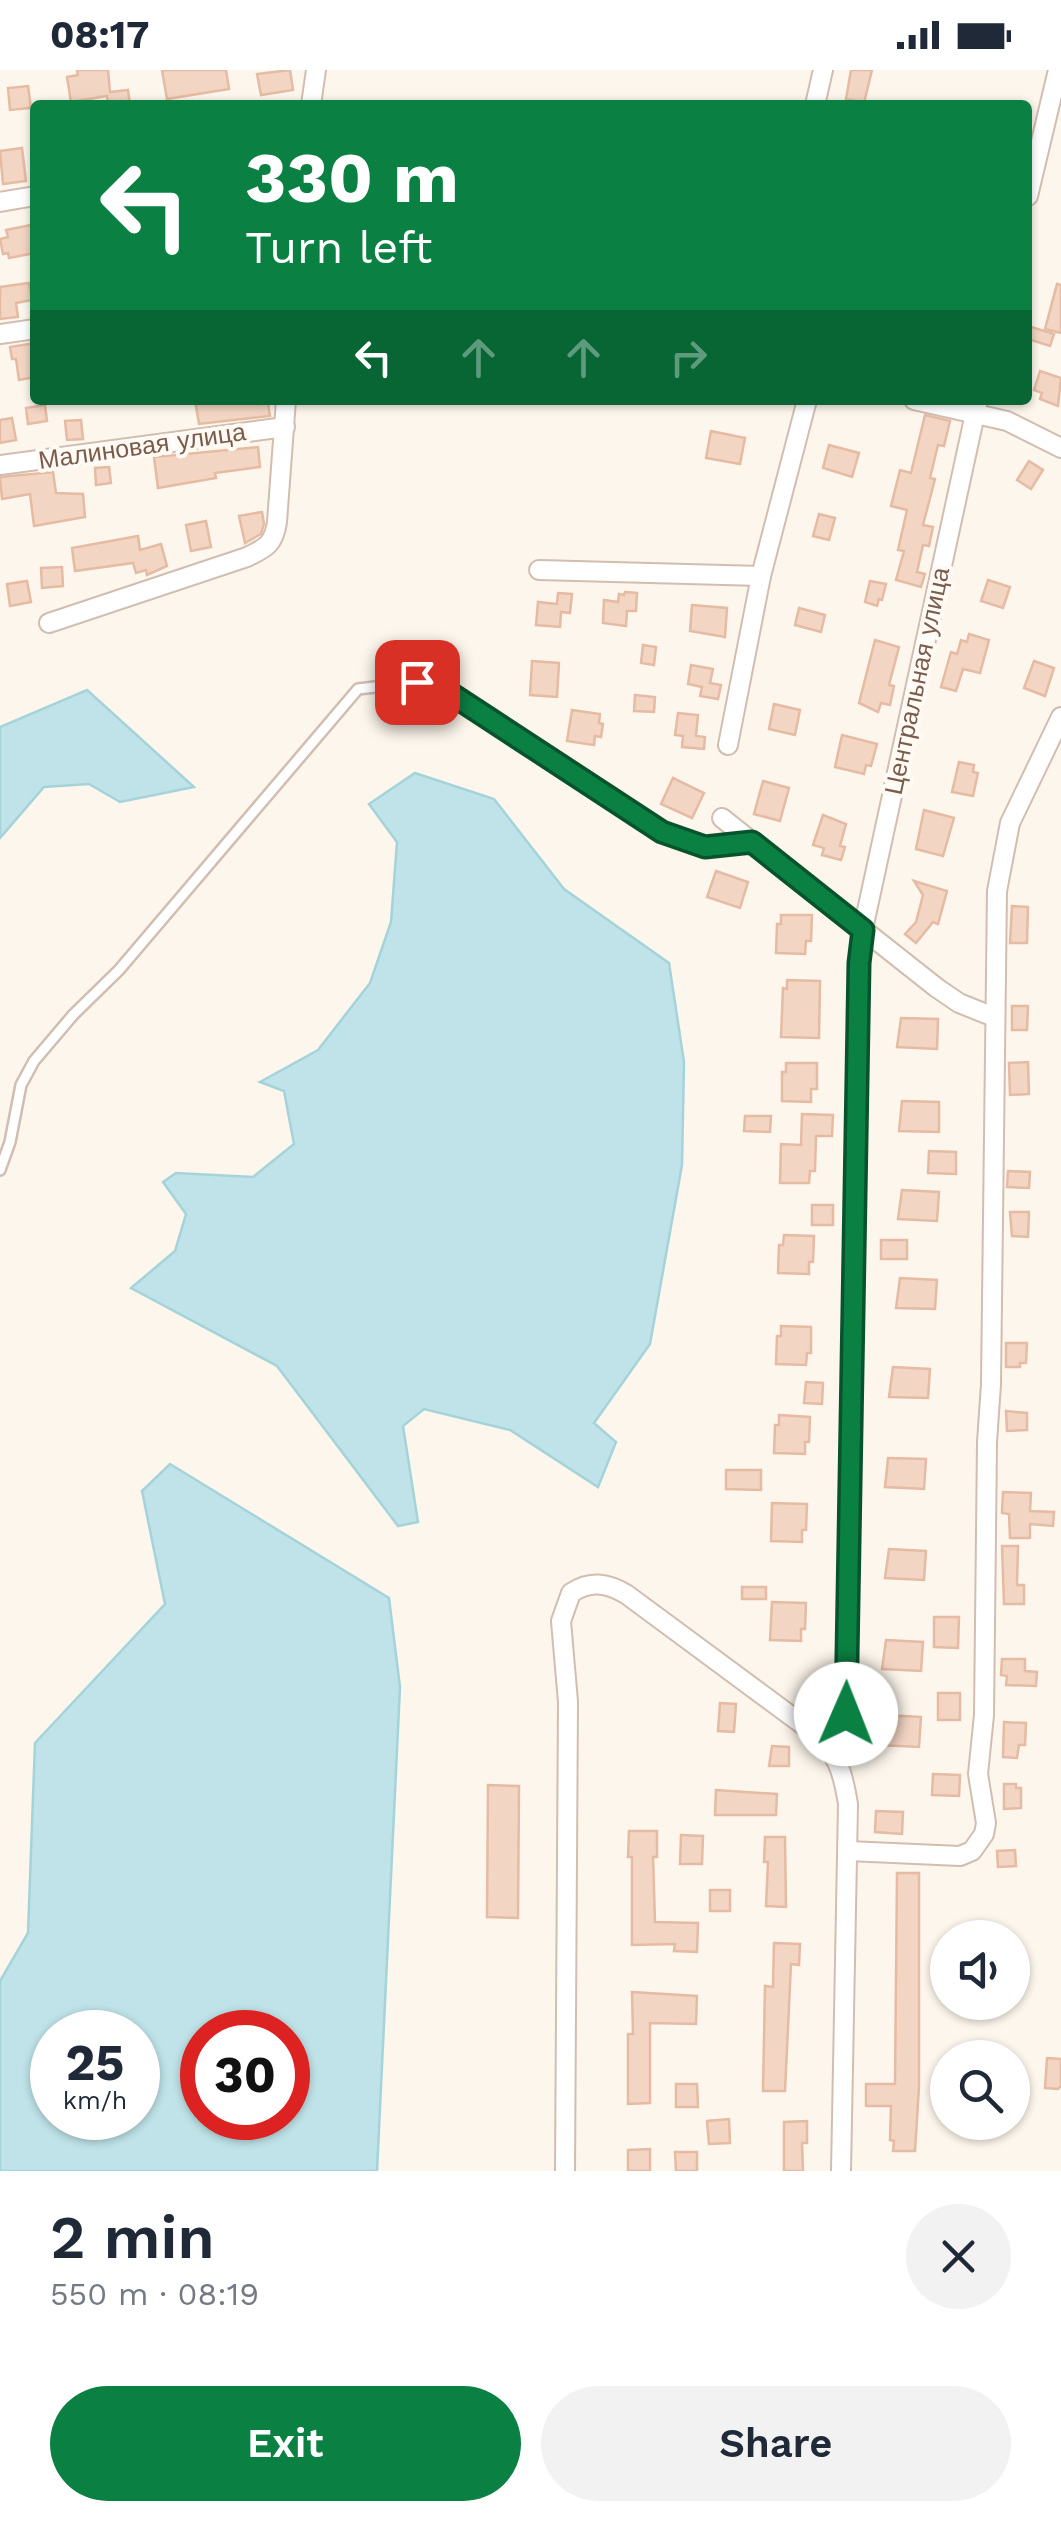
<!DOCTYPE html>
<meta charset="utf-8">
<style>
:root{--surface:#fff;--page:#f2f2f3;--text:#1f2937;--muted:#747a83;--accent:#0b8043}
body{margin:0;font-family:"Work Sans",sans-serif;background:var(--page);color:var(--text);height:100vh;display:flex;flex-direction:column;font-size:38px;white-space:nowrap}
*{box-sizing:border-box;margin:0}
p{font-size:32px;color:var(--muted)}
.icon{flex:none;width:55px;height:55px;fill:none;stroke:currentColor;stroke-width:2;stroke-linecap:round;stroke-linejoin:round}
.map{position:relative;height:2101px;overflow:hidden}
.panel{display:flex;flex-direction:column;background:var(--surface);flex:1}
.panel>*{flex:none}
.top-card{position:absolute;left:30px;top:30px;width:1002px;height:305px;border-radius:10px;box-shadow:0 2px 8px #0004;background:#0b8043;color:#fff;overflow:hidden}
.controls{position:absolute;left:930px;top:1850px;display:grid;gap:20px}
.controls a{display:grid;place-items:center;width:100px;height:100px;border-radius:50%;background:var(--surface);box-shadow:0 2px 8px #0004;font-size:50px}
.speed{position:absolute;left:30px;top:1940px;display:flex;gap:20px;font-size:50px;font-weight:700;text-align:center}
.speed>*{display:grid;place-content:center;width:130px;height:130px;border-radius:50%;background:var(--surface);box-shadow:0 2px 8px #0004;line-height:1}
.speed small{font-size:25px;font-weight:400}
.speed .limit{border:15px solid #d22;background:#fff;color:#111}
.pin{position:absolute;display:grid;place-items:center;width:85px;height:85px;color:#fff;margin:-42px;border-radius:20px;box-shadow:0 5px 15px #0006}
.me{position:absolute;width:110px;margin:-55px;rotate:1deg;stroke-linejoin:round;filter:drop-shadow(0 0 8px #0008)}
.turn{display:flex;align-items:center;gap:35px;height:210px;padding:0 50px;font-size:45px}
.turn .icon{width:130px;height:130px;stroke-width:2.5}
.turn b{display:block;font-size:70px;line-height:85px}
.lanes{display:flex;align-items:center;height:95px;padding:0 50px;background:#0003;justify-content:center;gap:50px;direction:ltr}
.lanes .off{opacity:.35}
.round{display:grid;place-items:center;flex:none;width:105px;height:105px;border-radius:52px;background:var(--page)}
.head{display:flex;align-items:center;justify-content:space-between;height:170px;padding:0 50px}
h1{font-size:60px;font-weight:600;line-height:75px}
.cta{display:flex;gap:20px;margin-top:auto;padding:20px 50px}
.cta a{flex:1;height:115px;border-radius:60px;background:var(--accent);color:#fff;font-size:40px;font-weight:600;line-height:115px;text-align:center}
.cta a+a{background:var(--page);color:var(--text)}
.status{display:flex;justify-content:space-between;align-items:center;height:70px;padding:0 50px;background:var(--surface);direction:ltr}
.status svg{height:28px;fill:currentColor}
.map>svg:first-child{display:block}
.water{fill:#bfe3e8;stroke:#a5d3da;stroke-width:2.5;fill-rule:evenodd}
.building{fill:#f3d5c3;stroke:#e6bba3;stroke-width:2.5}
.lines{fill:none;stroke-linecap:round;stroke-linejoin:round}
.lane-casing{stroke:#d1beb0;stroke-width:14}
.street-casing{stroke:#d1beb0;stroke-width:22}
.lane{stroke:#fff;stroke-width:9}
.street{stroke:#fff;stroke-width:18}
.route-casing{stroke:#07532c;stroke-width:25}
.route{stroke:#0b8043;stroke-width:18}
.labels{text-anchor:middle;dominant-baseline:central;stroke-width:8;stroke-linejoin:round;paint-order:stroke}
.street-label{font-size:25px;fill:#7a5c4d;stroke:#fffaf3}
</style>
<div class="status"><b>08:17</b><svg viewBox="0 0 49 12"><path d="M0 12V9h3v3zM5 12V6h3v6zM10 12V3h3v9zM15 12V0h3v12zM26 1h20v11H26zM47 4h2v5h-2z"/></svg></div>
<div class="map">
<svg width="1061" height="2101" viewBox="0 0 1061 2101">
<rect width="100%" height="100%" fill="#fdf6ec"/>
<!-- water -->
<g class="water">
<path d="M87,620l107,97 -74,15 -31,-18 -45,3 -44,51v-111z"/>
<path d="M415,703l79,26 70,90 105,74 15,99 -2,103 -32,179 -56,79 22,19 -18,45 -88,-57 -86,-21 -21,17 15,96 -20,4 -121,-160 -146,-78 44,-37 11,-37 -23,-32 13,-9 77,4 41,-33 -10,-53 -24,-9 58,-32 52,-67 21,-61 6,-80 -28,-38z"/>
<path d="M170,1394l219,134 11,89 -23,484h-377v-190l28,-48 7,-190 130,-139 -23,-113zM138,1962v86h-86v-86zM202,1962h86v86h-86z"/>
</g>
<!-- building -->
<g class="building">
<path d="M77,0h31l2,22 18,-2 2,15h-22l-1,-9 -36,6 -4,-25 11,-2z"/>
<path d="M162,0h64l3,19 -62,10z"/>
<path d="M290,0l3,20 -32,5 -4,-21z"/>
<path d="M851,0h21l-8,33 -18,-4z"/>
<path d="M28,16l3,22 -21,2 -2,-22z"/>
<path d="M22,78l4,33 -23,3 -3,-33z"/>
<path d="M31,155l4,28 -26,5 -1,-5 -5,1 -3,-15 8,-2 -2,-7z"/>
<path d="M29,213l3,17 -16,3 2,14 -18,2v-32z"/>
<path d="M1057,214l4,1v48l-16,-4z"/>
<path d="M1028,256l26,8 -4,12 -22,-7z"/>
<path d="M35,273v34l-16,3 -3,-21h-4l-2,-12z"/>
<path d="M1040,301l21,7 -3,28 -18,-7 2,-6 -8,-3z"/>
<path d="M195,330h63v4l10,-1 2,13 -71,8z"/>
<path d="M45,335l2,16 -19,3 -2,-16z"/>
<path d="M925,345l25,6 -6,25 -6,-1 -8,33 5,1 -12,46 10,2 -4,19 -6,-1 -6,27 8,2 -4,13 -25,-7 8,-29 -6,-1 9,-40 -16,-4 9,-36 11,3z"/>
<path d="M12,348l4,22 -16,3v-23z"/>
<path d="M81,350l2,19 -16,1 -2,-19z"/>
<path d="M711,361l34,7 -5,26 -34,-6z"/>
<path d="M829,375l30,8 -7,24 -29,-9z"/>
<path d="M258,377l2,20 -45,6 1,5 -58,10 -4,-31z"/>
<path d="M1029,391l14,9 -12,19 -14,-9z"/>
<path d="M109,397l2,16 -15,2 -1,-17z"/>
<path d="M53,402l3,21 27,1 2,23 -51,9 -4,-32 -28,5 -2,-22z"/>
<path d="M262,442l2,12 -3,10 -16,9 -6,-27z"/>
<path d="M819,444l16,4 -6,22 -16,-4z"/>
<path d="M206,451l5,26 -20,4 -5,-26z"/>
<path d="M138,466l2,14 21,-6 6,22 -20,9 -1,-5 -10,3 -3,-10 -58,8 -3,-23z"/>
<path d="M62,497l1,19 -21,2 -1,-20z"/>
<path d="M988,510l22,7 -7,21 -22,-7z"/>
<path d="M27,511l4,21 -21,4 -3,-22z"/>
<path d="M870,511l16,3 -4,16 -3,-1 -2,7 -12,-4z"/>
<path d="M625,522l12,1 -1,18h-9l-1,15 -23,-3 1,-23 14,2 1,-8 5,1z"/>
<path d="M558,523l14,1 -2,19 -9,-1 -1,15 -24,-2 2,-23 19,2z"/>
<path d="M692,535l35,3 -2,29 -35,-6z"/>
<path d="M799,538l26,7 -4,17 -26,-7z"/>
<path d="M969,564l20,6 -9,33 -17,-4 -7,22 -15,-4 10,-35 6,2 4,-14 6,2z"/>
<path d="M875,570l24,7 -10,38 5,1 -4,19 -9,-2 -3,9 -19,-9z"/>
<path d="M643,575l13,2 -2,18 -13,-2z"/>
<path d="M532,591l27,2 -2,34 -27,-2z"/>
<path d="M1034,591l20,7 -9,28 -21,-8z"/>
<path d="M691,595l22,4 -3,14 11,2 -3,14 -18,-3 2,-9 -14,-3z"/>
<path d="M635,625l20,2 -1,15 -20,-1z"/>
<path d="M774,634l26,6 -5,25 -26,-6z"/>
<path d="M572,640l28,4 -1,9 4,1 -2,13 -6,-1 -1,9 -27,-4z"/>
<path d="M678,643l20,2 -2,21 9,1 -1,12 -22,-2 1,-11 -8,-1z"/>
<path d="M842,665l35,9 -6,22 -5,-1 -2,9 -29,-7z"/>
<path d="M959,692l15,3 -1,7 5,1 -5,23 -21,-4z"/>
<path d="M673,708l31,15 -12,25 -31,-14z"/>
<path d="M763,711l26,7 -9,33 -26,-7z"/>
<path d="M924,740l30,8 -11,38 -27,-7z"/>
<path d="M823,745l23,9 -6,22 5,1 -4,13 -19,-5 2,-7 -11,-3z"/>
<path d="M716,801l32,11 -8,26 -33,-11z"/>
<path d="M914,811l33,10 -9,33 -5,-2 -17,21 -11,-9 11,-12 7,-27z"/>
<path d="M1012,836l16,1 -1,36h-17z"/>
<path d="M781,845h31l-1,26h-5l-1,13 -29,-1 1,-29h4z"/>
<path d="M787,910l33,1 -1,57 -38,-1 2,-49 4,1z"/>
<path d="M1012,936h16l-1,24h-15z"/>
<path d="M901,948l37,1 -1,30 -40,-2z"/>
<path d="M1028,992l1,32 -19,1 -1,-32z"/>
<path d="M786,993h31v26h-6v13l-29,-1v-29h4z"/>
<path d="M902,1031l37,1v30l-40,-1z"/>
<path d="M802,1044l31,1 -1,21h-16l-1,35h-5l-1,12h-29l1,-39 20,1z"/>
<path d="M745,1046h26l-1,16 -26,-1z"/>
<path d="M929,1081l27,1v22l-28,-1z"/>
<path d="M1008,1101l22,1 -1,16 -22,-1z"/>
<path d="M902,1120l37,2 -2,29 -39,-2z"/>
<rect x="812" y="1135" width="21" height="20"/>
<path d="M1010,1142h19l-1,25 -16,-1z"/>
<path d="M784,1165l30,1 -1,26h-4v12l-31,-1 1,-28h4z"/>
<rect x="881" y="1170" width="26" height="19"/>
<path d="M900,1208l37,2 -2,29 -39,-1z"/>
<path d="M781,1256l30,1v26h-4l-1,12 -30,-1 1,-28h4z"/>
<path d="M1006,1273h21l-1,20h-6v4h-14z"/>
<path d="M893,1297l37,2 -2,29 -39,-1z"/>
<path d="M806,1312l17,1 -1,21 -18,-1z"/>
<path d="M1006,1341l21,2v17l-20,1z"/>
<path d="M779,1345l31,2 -1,25h-4v12l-31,-1 1,-28h4z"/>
<path d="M888,1388l38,1 -2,30 -39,-2z"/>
<path d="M726,1400h35v20l-35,-1z"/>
<path d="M1003,1422l28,1 -1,18 24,1 -1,14 -23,-2v14h-20l-1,-24 -7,-1z"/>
<path d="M772,1433l35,1 -1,26h-4v12l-31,-1z"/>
<path d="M1002,1476h16l-1,39h7v19h-20z"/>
<path d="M889,1479l37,2 -2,29 -39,-2z"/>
<rect x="742" y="1517" width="24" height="12"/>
<path d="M772,1532l34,1 -1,26h-4v12l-31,-1z"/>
<path d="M934,1547h25l-1,31 -24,-1z"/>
<path d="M886,1570l37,2 -2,29 -39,-2z"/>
<path d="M1002,1589h23v12l12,1 -1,14 -30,-1 1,-9 -6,-1z"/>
<rect x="938" y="1623" width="22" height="27"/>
<path d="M720,1633l16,1 -2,28 -16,-1z"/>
<path d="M884,1645l37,2 -2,30 -39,-2z"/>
<path d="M1004,1652l22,1 -1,22h-6l-2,13 -14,-1z"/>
<path d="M772,1676l17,1v19h-20z"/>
<path d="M933,1704l27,1 -1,21 -27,-1z"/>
<path d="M1004,1714h12v4h5v20l-17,1z"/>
<path d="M488,1715l31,1 -1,132 -31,-1z"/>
<path d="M716,1720l61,4 -1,21h-61z"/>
<path d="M876,1741l27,1 -1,22 -27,-2z"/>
<path d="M629,1761h28v26h-4l2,65 43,1 -1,29 -23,-1 1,-7 -43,1v-88h-4z"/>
<path d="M681,1765l22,1 -1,28h-22z"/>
<path d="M765,1767h20l1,70 -20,-1 2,-44h-4z"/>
<path d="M1015,1780l1,16 -18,1 -1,-16z"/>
<path d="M897,1803h22v214l-4,64h-22l1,-10 -4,-1 1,-34h-25v-22h29z"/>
<rect x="710" y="1820" width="20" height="21"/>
<path d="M774,1873l26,1 -1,21 -8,-1 -6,127h-22l2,-105 8,1z"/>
<path d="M632,1922l65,4 -1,28 -46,-1v80l-22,1v-70h5z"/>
<path d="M1047,1988l14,1v27l-3,3 -13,-1z"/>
<path d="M676,2014h21l1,23h-22z"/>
<path d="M729,2049l1,24 -21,1 -2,-23z"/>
<path d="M807,2051v22h-5l1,28h-19v-49z"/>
<path d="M650,2079v22h-22v-21z"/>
<path d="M675,2082h22v19h-21z"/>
</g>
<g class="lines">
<defs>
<path id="lane" d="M0,1100l10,-28 11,-57 13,-24 39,-46 46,-45 239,-281 59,-7 17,2 228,148 43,15 44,-5"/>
<g id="street">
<path d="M311,35l5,-35"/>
<path d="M815,35l8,-35"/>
<path d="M1028,126l30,-126"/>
<path d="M0,132l35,-6"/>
<path d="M0,264l35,-5"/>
<path d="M914,330l93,21 54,27"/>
<path d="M0,395l285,-38"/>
<path d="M539,500l222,6"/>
<path d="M49,553l198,-66c19,-9 27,-13 30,-35l9,-122"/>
<path d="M728,675l33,-169 46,-176"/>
<path d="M722,748l215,170 22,15 35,14"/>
<path d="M846,1644l13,-751 4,-34 115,-529"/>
<path d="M848,1781l112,5 12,-5 12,-17 2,-11 -8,-49 6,-59 3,-273 4,-58 6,-493 13,-68 51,-106"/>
<path d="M565,2101l3,-469 -7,-81 10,-28c19,-13 36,-10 55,1l188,139c24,21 29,40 34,71l-7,367"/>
</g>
</defs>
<!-- lane casing -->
<use href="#lane" class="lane-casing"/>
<!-- street casing -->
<use href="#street" class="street-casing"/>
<!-- lane -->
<use href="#lane" class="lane"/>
<!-- street -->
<use href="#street" class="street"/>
</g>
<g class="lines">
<defs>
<path id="route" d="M417,612h10l15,6 220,144 43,15 47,-5 111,88 -4,33 -13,751"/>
</defs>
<!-- route casing -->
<use href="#route" class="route-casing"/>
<!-- route -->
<use href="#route" class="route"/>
</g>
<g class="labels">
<!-- street labels -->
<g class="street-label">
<text transform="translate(142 376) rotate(-8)">Малиновая улица</text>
<text transform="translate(917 611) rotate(-78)">Центральная улица</text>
</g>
</g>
</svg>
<div class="controls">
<a><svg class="icon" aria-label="sound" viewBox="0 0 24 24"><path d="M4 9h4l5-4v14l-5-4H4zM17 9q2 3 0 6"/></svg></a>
<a><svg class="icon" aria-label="search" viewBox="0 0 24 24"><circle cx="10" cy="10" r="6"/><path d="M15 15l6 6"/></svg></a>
</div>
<div class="speed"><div>25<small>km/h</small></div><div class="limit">30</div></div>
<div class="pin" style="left:417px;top:612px;background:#d93025"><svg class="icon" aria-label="arrive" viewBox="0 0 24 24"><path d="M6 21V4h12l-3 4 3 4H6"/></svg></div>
<svg class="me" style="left:846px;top:1644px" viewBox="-20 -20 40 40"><circle r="19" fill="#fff"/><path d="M0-13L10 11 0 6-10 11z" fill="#0b8043"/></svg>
<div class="top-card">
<div class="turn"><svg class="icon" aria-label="left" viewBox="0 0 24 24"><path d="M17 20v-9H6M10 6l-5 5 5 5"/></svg><div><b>330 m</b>Turn left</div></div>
<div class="lanes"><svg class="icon" aria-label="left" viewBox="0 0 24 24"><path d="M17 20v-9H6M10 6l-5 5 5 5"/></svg><svg class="icon off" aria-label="ahead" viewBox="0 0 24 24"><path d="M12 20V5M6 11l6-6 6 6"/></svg><svg class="icon off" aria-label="ahead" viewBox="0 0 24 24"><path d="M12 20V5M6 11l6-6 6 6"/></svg><svg class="icon off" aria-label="right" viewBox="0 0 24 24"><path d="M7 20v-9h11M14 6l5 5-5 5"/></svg></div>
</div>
</div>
<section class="panel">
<div class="head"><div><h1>2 min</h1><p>550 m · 08:19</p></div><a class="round"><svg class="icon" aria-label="close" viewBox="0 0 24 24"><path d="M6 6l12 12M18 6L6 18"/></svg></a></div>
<div class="cta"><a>Exit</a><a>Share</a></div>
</section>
